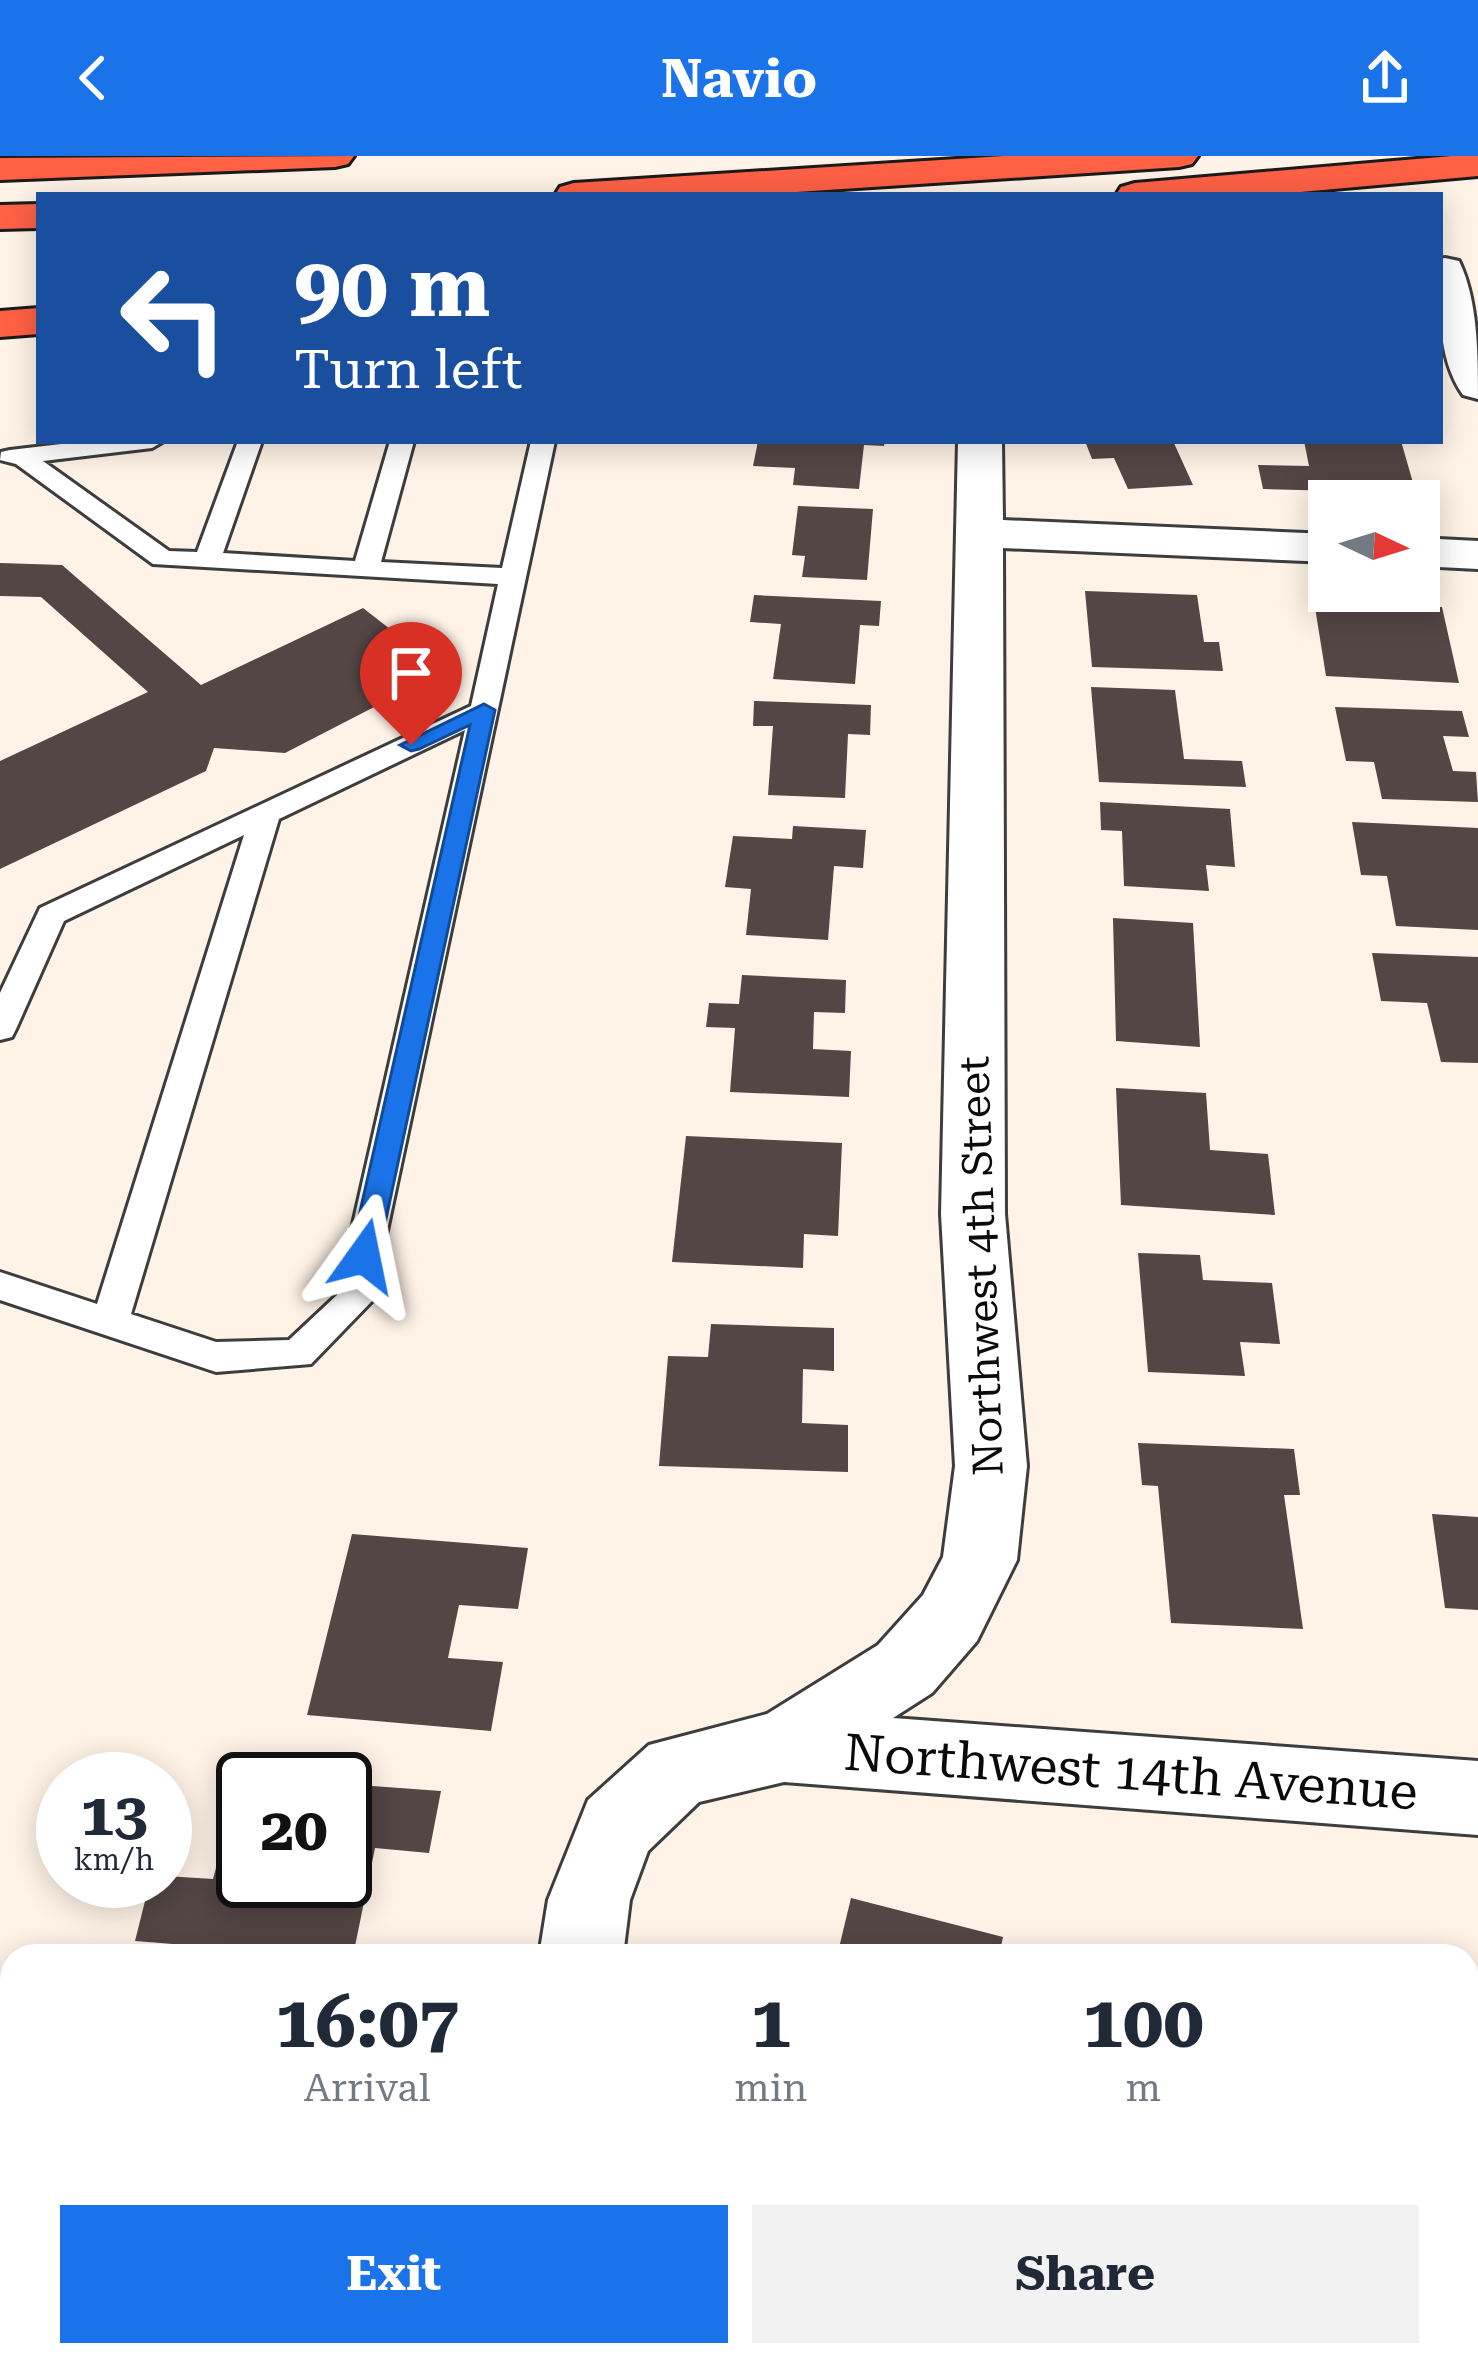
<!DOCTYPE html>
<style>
:root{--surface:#fff;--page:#f2f2f3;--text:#1f2937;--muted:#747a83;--accent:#1a73e8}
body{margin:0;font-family:"Roboto Serif",serif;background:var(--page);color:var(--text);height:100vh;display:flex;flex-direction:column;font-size:45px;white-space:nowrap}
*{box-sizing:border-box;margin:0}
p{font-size:39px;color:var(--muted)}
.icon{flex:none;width:66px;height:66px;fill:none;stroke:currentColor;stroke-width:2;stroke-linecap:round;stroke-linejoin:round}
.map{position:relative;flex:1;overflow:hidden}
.side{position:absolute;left:0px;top:1788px;width:1479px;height:423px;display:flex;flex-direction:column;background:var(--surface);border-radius:36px 36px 0 0;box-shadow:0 6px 30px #0003}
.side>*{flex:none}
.top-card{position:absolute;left:36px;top:36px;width:1407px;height:252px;border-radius:0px;box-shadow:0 6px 30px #0003;background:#1a4fa0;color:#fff;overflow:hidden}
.needle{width:78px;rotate:94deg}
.buttons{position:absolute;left:1308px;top:324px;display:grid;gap:24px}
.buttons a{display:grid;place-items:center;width:132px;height:132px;border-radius:0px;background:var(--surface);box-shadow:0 6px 30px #0003;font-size:60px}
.speed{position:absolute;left:36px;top:1596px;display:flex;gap:24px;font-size:60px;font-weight:700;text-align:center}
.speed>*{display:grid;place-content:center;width:156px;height:156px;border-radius:50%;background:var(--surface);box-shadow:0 6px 30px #0003;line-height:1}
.speed small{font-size:30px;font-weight:400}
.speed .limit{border:6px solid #111;border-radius:18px;background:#fff;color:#111}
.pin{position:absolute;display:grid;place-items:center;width:102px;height:102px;color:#fff;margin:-123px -51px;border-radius:50% 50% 50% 0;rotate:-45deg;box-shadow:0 0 12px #0007}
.pin .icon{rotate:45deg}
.me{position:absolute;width:132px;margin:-66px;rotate:12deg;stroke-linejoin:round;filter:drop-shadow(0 0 9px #0008)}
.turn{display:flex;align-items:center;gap:42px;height:252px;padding:0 60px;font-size:54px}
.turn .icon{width:156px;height:156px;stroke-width:2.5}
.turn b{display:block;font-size:84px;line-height:102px}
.eta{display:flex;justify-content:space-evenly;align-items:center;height:204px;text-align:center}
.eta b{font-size:72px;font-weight:700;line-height:84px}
.primary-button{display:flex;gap:24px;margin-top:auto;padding:24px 60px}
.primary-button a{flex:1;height:138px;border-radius:0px;background:var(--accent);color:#fff;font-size:48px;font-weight:700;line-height:138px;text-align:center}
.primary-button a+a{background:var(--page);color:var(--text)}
header{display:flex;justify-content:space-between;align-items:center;height:156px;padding:0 60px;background:var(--accent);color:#fff;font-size:54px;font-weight:700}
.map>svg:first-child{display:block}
.building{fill:#534645}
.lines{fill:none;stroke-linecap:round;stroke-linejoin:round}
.lane-casing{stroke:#3d3d3d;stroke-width:6}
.street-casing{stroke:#3d3d3d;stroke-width:6}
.highway-casing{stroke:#1b1b1b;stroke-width:6}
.lane{fill:#fff;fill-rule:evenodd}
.street{fill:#fff;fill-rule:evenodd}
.highway{fill:#ff6145;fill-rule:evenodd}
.route{fill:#1a73e8;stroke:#114b97;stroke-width:3}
.labels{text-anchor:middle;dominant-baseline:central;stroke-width:12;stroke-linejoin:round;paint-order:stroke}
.street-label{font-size:42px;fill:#0a0a0a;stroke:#fff}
.near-street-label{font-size:51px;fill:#0a0a0a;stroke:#fff}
</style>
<header><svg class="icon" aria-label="back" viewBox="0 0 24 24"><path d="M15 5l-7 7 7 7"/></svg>Navio<svg class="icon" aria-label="share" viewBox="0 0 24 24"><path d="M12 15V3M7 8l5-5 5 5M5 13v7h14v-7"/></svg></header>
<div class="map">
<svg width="1478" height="2209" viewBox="0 0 1478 2209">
<rect width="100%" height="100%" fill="#fff3e7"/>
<!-- building -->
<g class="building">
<path d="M758,285h127l-1,5 -20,-1 -5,44 -66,-4 2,-17 -42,-2z"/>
<path d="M1085,285h88l20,44 -65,4 -14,-31 -22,1z"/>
<path d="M1304,285h97l15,52 -153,-4 -5,-24 51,1z"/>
<path d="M798,350l75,3 -6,71 -65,-3 3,-21 -13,-1z"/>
<path d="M0,407l62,2 139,120 162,-77 81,63 -159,82 -71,-5 -8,23 -206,98v-108l148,-69 -107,-95 -41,-1z"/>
<path d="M1085,435l112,4 7,47h15l4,29 -131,-4z"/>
<path d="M754,439l127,6 -2,25 -19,-1 -5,59 -82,-5 8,-55 -31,-2z"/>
<path d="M1314,445l128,6 17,76 -133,-7z"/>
<path d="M1091,531l84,3 9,69 58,2 4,26 -147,-5z"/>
<path d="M754,545l117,4 -1,30 -22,-1 -3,64 -77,-3 5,-69h-20z"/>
<path d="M1335,551l127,4 7,26 -26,-1 10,35 23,1 2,30 -96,-3 -8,-37 -28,-1z"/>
<path d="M1100,646l130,7 5,58 -29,-2 3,26 -85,-5 -2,-55 -21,-1z"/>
<path d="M1352,666l126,6v102l-82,-4 -9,-50 -26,-1z"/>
<path d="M793,670l73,4 -3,38 -29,-2 -6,74 -82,-5 5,-46 -26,-2 8,-51 59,3z"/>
<path d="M1113,762l80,5 7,124 -84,-6z"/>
<path d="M1372,797l106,4v106l-37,-1 -14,-59 -46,-2z"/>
<path d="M742,819l104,5 -1,33 -31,-1 -1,37 38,2 -2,46 -119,-5 5,-64 -29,-1 3,-24 30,1z"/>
<path d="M1116,932l90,5 4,57 58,4 7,61 -154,-10z"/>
<path d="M686,980l156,7 -4,93 -34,-2 -1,34 -131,-6z"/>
<path d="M1138,1097l62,2 3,25 69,3 8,61 -40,-2 5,34 -97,-4z"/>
<path d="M711,1168l123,4v43l-31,-2 -1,54 46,2v47l-189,-6 9,-110 40,1z"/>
<path d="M1138,1287l156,6 6,46h-16l19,134 -132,-6 -13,-137 -16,-1z"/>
<path d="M1432,1358l46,3v93l-33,-2z"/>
<path d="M352,1378l176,14 -10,61 -59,-4 -11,53 55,4 -12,69 -184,-16z"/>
<path d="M242,1616l1,109h102v-97l96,7 -12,62 -54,-5 -22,108h-119l2,-7 -101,-8 15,-60h15v-5l48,3z"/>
<path d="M851,1742l152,39 -4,19h-162z"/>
<path d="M1467,1814l11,1v113h-11z"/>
<path d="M75,2199h39l71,10h-113z"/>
<path d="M734,2199h203l-1,10h-202z"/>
</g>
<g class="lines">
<defs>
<path id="lane" d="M87,285h77l-12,7 -109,13 126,90 28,1 41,-111h24l-39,112 132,8 35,-120h24l-33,121 121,6 29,-127h24l-183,860 -61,63 -95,8 -216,-72v-28l97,32 147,-469 -180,86 -48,108 -4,8 -12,3v-47l40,-85 431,-202 27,-122 -345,-20 -137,-100 -16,-4 1,-8 9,-2zM465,574l-128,565 -48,45 -73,2 -85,-28 148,-495z"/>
<g id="street">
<path d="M1445,102l14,3c19,39 19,94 19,138l-15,-4c-27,-38 -23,-92 -23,-136z"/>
<path d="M958,285h44l1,79 326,14v28l-326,-14 2,666 22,252 -10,94 -40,81 -45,52 -39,25 585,43v74l-694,-53 -85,20 -51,49 -18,49 -7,56h-84l9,-56 40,-100 61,-55 118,-31 111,-69 45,-50 20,-38 12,-91 -14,-252z"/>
<path d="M1419,382l59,3v28l-59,-3z"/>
<path d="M482,2199h94l-1,10h-94z"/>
</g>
<g id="highway">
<path d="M354,0l-6,8 -13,3 -335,13v-22z"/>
<path d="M1004,0h194l-6,8 -13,3 -428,28h-196l5,-8 14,-4z"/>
<path d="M1452,0h26v20l-212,19h-150l5,-8 14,-4z"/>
<path d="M39,48v24l-39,1v-24z"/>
<path d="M39,152v26l-39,3v-26z"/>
</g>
</defs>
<!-- lane casing -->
<use href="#lane" class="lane-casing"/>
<!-- street casing -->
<use href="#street" class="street-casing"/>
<!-- highway casing -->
<use href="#highway" class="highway-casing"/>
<!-- lane -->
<use href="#lane" class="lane"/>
<!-- street -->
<use href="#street" class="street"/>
<!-- highway -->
<use href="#highway" class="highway"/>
</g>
<!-- route -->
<path class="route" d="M484,548l11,6 -117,546 -14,10 -14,-10 120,-531 -51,24 -8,2 -11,-6z"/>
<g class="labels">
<!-- street labels -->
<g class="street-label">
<text transform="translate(981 1110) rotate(-92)">Northwest 4th Street</text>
</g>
<!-- near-street labels -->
<g class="near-street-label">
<text transform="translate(1131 1616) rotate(4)">Northwest 14th Avenue</text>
</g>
</g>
</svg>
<div class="buttons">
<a><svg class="needle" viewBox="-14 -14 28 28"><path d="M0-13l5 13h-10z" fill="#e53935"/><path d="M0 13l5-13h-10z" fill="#747a83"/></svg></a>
</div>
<div class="speed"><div>13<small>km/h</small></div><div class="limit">20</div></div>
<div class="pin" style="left:411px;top:589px;background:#d93025"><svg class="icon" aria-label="arrive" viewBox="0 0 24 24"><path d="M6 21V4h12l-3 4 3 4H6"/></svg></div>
<svg class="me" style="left:364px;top:1100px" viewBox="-20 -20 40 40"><path d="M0-17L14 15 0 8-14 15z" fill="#1a73e8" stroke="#fff" stroke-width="4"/></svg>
<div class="top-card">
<div class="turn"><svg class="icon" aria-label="left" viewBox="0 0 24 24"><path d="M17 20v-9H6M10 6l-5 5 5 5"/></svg><div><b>90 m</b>Turn left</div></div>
</div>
<section class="side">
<div class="eta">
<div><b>16:07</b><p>Arrival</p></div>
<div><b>1</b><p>min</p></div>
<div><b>100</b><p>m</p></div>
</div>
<div class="primary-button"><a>Exit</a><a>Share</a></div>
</section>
</div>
